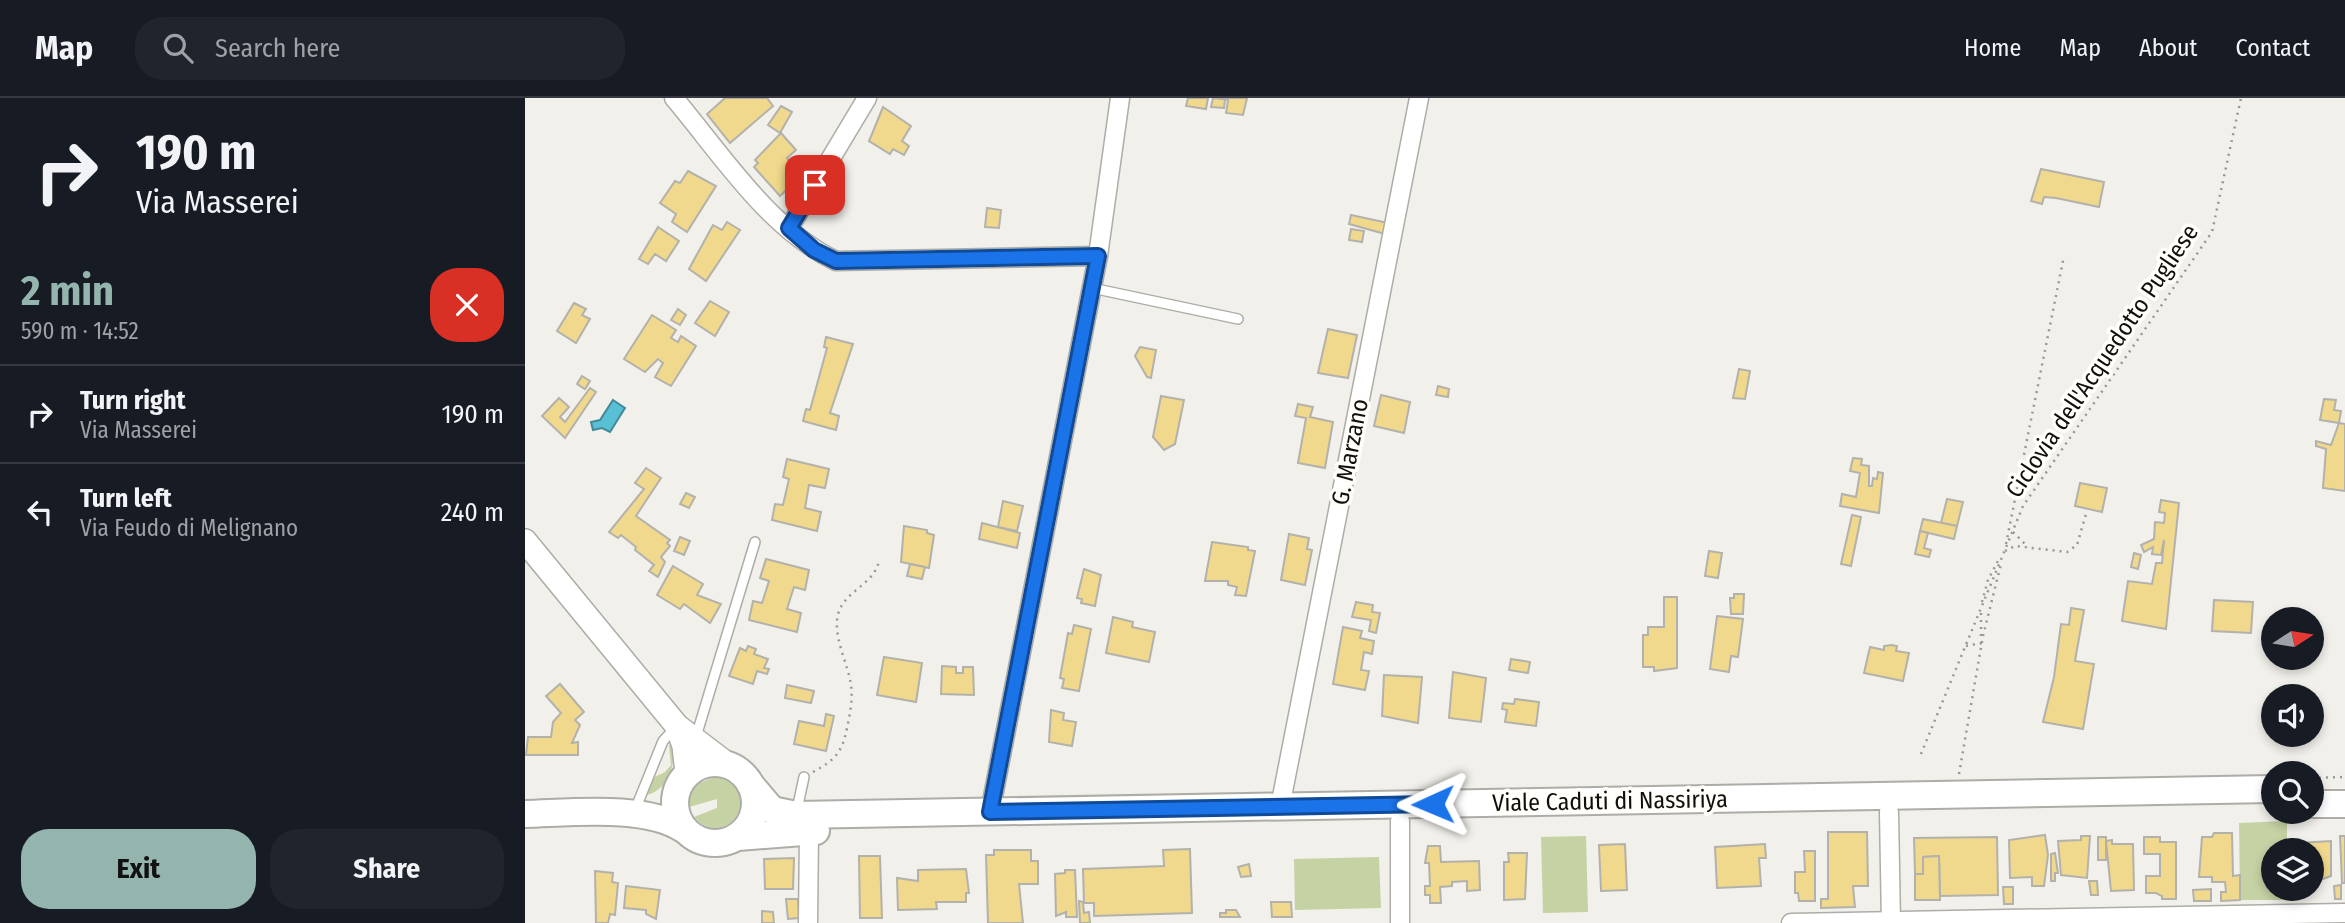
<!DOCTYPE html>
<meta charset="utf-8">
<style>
:root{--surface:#171b24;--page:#20242c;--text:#f1f3f6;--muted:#9ea1a6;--line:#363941;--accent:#94b4ae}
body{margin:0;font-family:"Fira Sans Condensed",sans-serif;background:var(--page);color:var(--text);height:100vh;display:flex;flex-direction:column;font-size:26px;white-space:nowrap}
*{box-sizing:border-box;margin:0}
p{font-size:23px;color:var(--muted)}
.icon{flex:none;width:38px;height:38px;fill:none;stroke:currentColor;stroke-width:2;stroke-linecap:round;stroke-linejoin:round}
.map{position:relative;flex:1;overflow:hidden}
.side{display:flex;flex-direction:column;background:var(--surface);width:525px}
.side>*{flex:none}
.top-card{background:#171b24;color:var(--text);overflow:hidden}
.needle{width:46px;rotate:78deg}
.controls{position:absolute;left:1736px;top:509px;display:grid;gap:14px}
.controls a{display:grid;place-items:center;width:63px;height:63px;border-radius:50%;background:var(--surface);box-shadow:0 4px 10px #0003;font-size:35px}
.pin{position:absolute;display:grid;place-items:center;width:60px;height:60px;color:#fff;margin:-30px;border-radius:14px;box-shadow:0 4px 10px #0006}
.me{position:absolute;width:77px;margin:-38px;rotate:269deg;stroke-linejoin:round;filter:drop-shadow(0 0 5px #0008)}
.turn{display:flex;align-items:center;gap:24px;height:147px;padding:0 21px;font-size:32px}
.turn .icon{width:91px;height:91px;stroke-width:2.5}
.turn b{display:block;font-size:49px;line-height:60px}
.round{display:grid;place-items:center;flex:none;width:74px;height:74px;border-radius:28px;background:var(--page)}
.summary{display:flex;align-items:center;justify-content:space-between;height:119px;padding:0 21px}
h1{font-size:42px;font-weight:700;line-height:52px;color:var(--accent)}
.button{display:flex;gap:14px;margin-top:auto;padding:14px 21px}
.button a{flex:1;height:80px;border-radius:28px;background:var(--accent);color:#111;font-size:28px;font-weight:700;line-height:80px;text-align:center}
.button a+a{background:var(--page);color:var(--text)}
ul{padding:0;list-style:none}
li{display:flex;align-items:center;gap:21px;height:98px;padding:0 21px;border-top:2px solid var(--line)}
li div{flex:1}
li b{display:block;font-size:26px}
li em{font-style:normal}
header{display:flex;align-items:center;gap:42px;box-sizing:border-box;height:98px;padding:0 35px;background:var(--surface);border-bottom:2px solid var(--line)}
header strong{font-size:33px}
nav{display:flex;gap:38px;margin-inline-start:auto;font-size:24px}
.search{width:490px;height:63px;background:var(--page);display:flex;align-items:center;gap:18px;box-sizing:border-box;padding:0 24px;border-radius:28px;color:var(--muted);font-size:26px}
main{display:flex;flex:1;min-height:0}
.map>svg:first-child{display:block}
.green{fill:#c5d2a4}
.water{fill:#58bfd4;stroke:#428a98;stroke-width:2}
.building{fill:#f0d98c;stroke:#b3b1ab;stroke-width:2}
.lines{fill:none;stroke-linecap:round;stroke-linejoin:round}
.service-casing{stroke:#adaca6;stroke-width:12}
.minor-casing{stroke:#adaca6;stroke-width:21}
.tertiary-casing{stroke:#adaca6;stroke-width:26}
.secondary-casing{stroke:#adaca6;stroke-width:30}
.path{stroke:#989792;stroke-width:2.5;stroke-dasharray:2 5;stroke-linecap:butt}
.service{stroke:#fff;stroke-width:9}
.minor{stroke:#fff;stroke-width:18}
.tertiary{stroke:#fff;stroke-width:23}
.secondary{stroke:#fff;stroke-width:26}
.route-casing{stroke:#114b97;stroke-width:18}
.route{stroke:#1a73e8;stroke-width:12}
.labels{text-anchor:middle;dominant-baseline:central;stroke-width:7;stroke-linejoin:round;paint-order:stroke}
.street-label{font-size:24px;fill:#100f0d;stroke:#fffef9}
</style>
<header>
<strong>Map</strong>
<div class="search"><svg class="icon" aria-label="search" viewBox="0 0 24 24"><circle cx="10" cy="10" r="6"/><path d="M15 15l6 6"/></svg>Search here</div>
<nav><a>Home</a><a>Map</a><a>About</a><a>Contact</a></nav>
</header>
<main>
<section class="side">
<div class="top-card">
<div class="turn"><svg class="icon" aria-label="right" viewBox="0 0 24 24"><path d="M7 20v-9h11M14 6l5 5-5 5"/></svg><div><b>190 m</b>Via Masserei</div></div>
</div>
<div class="summary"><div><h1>2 min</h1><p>590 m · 14:52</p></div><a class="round" style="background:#d93025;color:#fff"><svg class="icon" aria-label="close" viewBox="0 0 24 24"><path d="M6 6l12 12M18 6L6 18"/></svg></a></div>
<ul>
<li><svg class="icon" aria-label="right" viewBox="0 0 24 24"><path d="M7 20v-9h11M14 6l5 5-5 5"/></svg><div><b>Turn right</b><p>Via Masserei</p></div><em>190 m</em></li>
<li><svg class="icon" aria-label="left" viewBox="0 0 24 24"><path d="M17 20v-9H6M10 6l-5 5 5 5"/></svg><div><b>Turn left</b><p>Via Feudo di Melignano</p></div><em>240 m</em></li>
</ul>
<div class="button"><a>Exit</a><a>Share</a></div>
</section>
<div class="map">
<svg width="1820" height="825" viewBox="0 0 1820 825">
<rect width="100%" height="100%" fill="#f2f0ea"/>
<!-- green -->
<g class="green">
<path d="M147,646c5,21 -4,48 -29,52l7,-17 15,-7 6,-7 -2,-20z"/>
<path d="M189,679c24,2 35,26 19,44 -14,11 -28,9 -39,-4l23,-9v-9l-28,8 1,-13 7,-10z"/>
<path d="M1762,723v29h-14v39h15v11h-48l-1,-77z"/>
<path d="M1061,738l2,76 -45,1 -2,-76z"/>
<path d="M854,759l2,51 -86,2 -1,-51z"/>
</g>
<!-- water -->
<path class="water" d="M88,302l12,8 -15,24 -8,-4 -9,2 -2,-8 9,-2z"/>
<!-- building -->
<g class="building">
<path d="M200,0h42l6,8 -43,37 -23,-29z"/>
<path d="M663,0h20l-2,11 -20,-3z"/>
<path d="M688,0l12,1 -1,9 -13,-1z"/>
<path d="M692,0h30l-4,17 -17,-2 2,-13z"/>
<path d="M256,8l11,6 -12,21 -12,-8z"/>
<path d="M358,9l28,19 -9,15 7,5 -5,9 -11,-6 -3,5 -21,-13z"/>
<path d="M256,35l15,17 -9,8 12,13 -7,7 3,4 -15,14 -26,-29 4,-4 -3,-3z"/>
<path d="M1516,71l63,13 -5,25 -43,-9 -12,-1 -2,7 -11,-3z"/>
<path d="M163,73l28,15 -29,46 -15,-10 4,-8 -16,-11 15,-22 5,2z"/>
<path d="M462,110l14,2 -2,18 -14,-1z"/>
<path d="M826,117l37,8 -3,11 -36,-10z"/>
<path d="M202,124l13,8 -34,51 -17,-12 24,-44 9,5z"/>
<path d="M133,129l21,14 -13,20 -11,-7 -7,10 -9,-5z"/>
<path d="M826,131l13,2 -2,11 -13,-2z"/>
<path d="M185,203l19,11 -14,24 -20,-13z"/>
<path d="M49,205l12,6 -4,6 8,4 -14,24 -19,-12z"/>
<path d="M153,211l8,6 -6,10 -9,-5z"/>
<path d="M127,217l24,15 -5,8 7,4 3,-6 15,10 -25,40 -16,-9 8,-14 -5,-4 -13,13 -21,-13z"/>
<path d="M803,231l29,6 -9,43 -30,-5z"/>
<path d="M301,239l27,7 -23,69 9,3 -3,14 -33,-9 3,-12 4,1 17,-62 -3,-1z"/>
<path d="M615,249l16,3 -5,28 -4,-1 -12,-21z"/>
<path d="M1214,271l11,2 -5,28 -12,-1z"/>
<path d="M57,278l8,5 -5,8 -8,-5z"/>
<path d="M913,288l11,3 -1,8 -12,-2z"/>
<path d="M65,290l6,4 -31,46 -23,-22 17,-18 10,9 -9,10 5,5z"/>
<path d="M856,297l29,7 -6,31 -30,-7z"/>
<path d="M636,298l23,4 -9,44 -11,6 -11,-13z"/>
<path d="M1799,301l12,1 -2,10 7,1 -2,12 -19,-3z"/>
<path d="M773,306l15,3 -3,10 23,5 -8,46 -27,-5 8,-45 -11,-2z"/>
<path d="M1814,325l6,1v67l-22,-3 3,-39 -10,-3v-5l15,4z"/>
<path d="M1328,360l9,1 -1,6 8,1v20h3l1,-8 4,1 1,-7 5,1 -4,40 -39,-7 2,-12 14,3 4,-24 -10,-2z"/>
<path d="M262,361l42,10 -4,19 -16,-3 -4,23 16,4 -4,19 -45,-11 3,-16 8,1 6,-26 -6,-2z"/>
<path d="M121,370l15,10 -25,38 34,24 -3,3 3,3 -9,11 4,5 -7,15 -9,-6 5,-6 -19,-15 1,-3 -15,-12 -3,3 -9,-6 35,-43 -9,-6z"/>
<path d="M1555,385l27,5 -5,24 -27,-6z"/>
<path d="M161,395l9,4 -6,11 -9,-4z"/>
<path d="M1422,401l16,3 -6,24 -16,-3z"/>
<path d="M1636,402l18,3 -13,126 -44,-8 6,-40 24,3 4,-21h6l2,-23 -3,15 -9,-1 1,-7 -9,5 -3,-7 13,-6 1,-17 9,1 1,-10 -6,-1z"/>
<path d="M478,403l20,5 -6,25 -19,-4z"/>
<path d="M1327,417l9,2 -10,49 -10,-2z"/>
<path d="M1398,421l34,7 -3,13 -34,-8z"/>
<path d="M457,425l38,10 -3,15 -38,-9z"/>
<path d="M379,428l23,4v3l7,2 -5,33 -28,-6z"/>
<path d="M1395,433l8,2 -4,15 7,2 -2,7 -14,-3z"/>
<path d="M764,436l20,4 -2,11 5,1 -7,35 -24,-5z"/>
<path d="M155,439l10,4 -6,14 -10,-4z"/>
<path d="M687,444l36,5v3l7,1 -9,45 -11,-1 2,-8 -9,-2v-4h-23z"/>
<path d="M1184,453l13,2 -4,25 -13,-2z"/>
<path d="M1609,455l7,2 -3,14 -7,-2z"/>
<path d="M241,461l43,11 -4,20 -11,-3 -7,22 14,4 -4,19 -48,-12 4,-19 9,2 7,-22 -9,-3z"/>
<path d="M385,466l15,3 -3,12 -15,-3z"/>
<path d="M148,468l30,18 -6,11 24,9 -11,19 -26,-19 -4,5 -23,-14z"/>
<path d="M559,471l17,6 -6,31 -14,-3 1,-4 -5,-1z"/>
<path d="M1209,496h10l-1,20h-12l-1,-16h4z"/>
<path d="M1139,499h13v71l-23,3v-4h-11v-32h5v-8h16z"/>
<path d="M1689,502l39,2 -2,31 -39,-2z"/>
<path d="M831,504l17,3 -1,7 8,1 -4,20 -7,-2 2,-11 -19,-3z"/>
<path d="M1546,510l13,2 -9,51 19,3 -11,65 -40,-7 11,-45 7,-53 8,1z"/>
<path d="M1192,518l26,3 -5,38 -7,-1 -2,16 -19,-3z"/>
<path d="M588,519l20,5 -1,5 23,5 -6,30 -43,-9z"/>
<path d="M549,527l17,4 -12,62 -17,-3 2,-9 -4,-1 8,-45 4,1z"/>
<path d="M818,529l19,4 -2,7 14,3 -2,13 -8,-2 -3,18 8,1 -4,19 -32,-6z"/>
<path d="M1366,547l6,1 -1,5 13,2 -6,28 -39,-8 6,-26 14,3v-4z"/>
<path d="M223,548l8,3 -2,5 14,5 -4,9 5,1 -2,5 -10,-3 -4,13 -24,-8 11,-28 6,3z"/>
<path d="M359,559l38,6 -6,39 -39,-7z"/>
<path d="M986,561l19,3 -2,11 -19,-3z"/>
<path d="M417,568l14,1v6h7v-6h10l1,28 -33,-1z"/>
<path d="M928,574l33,6 -5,44 -32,-4z"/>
<path d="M859,577l38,2 -4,46 -36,-7z"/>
<path d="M35,586l24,28 -9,8 5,5 -8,18 6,-1v13h-52l2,-18h23l2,-15 8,-9 -15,-17z"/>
<path d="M262,587l27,6 -3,12 -26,-5z"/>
<path d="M990,601l24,3 -3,24 -31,-4 2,-12 -5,-1 1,-6 11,1z"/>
<path d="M526,612l13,3 -1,7 13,2 -4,24 -23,-4z"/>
<path d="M301,616l8,2 -8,35 -32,-7 5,-23 25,5z"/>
<path d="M1303,734h39l1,54h-15l2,21 -34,1v-9h7z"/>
<path d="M1689,735h18l1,43 7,-1v25l-19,1v-9h5l-1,-10h-13v-5h-13l3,-40h10z"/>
<path d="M1520,737l3,20 -4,31h-12v-9l-22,1 -1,-38z"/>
<path d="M1556,738h9l-3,42 -26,-3 -3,-34 23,-1z"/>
<path d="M1815,738h5v47h-3z"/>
<path d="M1472,739l1,58 -58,1 -1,-40 -16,1v17h-8l-1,-36z"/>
<rect x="1573" y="739" width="8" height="23"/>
<path d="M1619,739h16v5h16v57h-14v-3l-6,-3h-10v-17h14v-22h-16z"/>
<path d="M1587,742v4h21l1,46 -23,1 -5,-50z"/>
<path d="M1806,743v35l-19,7v-33h-14v-7z"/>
<path d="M1100,746l2,46 -26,1 -2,-46z"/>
<path d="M1240,746l1,14h-7l2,28 -44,2 -2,-41z"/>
<path d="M903,748h12l1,16 38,-1 1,29 -13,1v-10l-15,1v4l-12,1 1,16h-11v-8h-5v-9h5l-1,-23h-4z"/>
<path d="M665,751l2,64 -98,3v-13h-10l-1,-34 81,-3 -1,-16z"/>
<path d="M469,752h37v11h7v23h-19l4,39h-35l-2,-68h8z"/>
<path d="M1279,753h11v50h-16l-1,-8h-3v-21h10z"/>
<path d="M983,755h19l-2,46 -21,1v-38h5z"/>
<path d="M1530,755l3,20h-3v8h-4v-27z"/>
<path d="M334,758h21l2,62h-22z"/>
<path d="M1414,758l1,44h-25v-26h8v-17z"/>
<path d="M269,760l-1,31h-28l-1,-30z"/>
<path d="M724,766l2,12 -10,1 -3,-10z"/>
<path d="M441,771l3,24h-3v9h-30l1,7 -39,1 -1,-32 21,3v-11z"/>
<path d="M540,772h10l2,47h-11v-5l-10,4 -1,-42 10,-1z"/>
<path d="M70,773l18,2 -1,9 6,1 -3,32 -5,-1 -2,9h-12z"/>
<path d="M1564,783h8l1,14h-7z"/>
<path d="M1816,787v14h-6l-1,-13z"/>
<path d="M101,788l34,4 -4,29 -10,-5v-4l-22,-2z"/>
<path d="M1478,789h10v17h-9z"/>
<path d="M1686,791v12h-17l-1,-11z"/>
<path d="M261,801h12l1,19 -11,1z"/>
<path d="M554,803l4,1 1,11 5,-1 1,11h-10z"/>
<path d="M746,804h20l1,15h-20z"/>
<path d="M701,812h10l4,7h-20v-4h6z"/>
<path d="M237,813l11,1 1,11h-12z"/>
</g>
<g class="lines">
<defs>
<g id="service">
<path d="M567,190l146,31"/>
<path d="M168,640l5,-8 57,-188"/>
<path d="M110,712l28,-69 11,-12"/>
<path d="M271,716l8,-37"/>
</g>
<g id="minor">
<path d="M149,0c48,57 94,130 162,163l262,-5"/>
<path d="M264,130l78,-130"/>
<path d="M755,709l139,-709"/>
<path d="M465,714l108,-556 22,-158"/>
<path d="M1364,714l2,111"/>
<path d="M875,723v102"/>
<path d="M283,825l1,-92"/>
<path d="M1266,825l554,-10"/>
</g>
<g id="tertiary">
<path d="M0,443l152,185 50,38"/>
<path d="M152,628l7,20 3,27"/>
</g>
<g id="secondary">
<circle cx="190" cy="705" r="40"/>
<path d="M225,686l22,26 24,5 1477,-26"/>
<path d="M1787,706h33"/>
<path d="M0,716c44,-1 121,-10 158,15"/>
<path d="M213,739l78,-6"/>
</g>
</defs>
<!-- service casing -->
<use href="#service" class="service-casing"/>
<!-- minor casing -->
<use href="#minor" class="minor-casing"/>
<!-- tertiary casing -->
<use href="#tertiary" class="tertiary-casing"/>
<!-- secondary casing -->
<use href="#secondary" class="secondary-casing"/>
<!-- path -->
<g class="path">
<path d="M1488,434l15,15"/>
<path d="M1481,446l58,-288"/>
<path d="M1480,453l10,-5 52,6 10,-7 9,-31"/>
<path d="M1457,504l6,-22 11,-21"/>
<path d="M1456,538v-24"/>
<path d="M1441,548l16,-3"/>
<path d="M1396,656l102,-248 189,-274 29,-134"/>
<path d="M288,674c22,-12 29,-19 34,-44 3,-14 6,-28 4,-43 -3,-22 -20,-51 -12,-74 8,-21 35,-27 40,-50"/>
<path d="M1434,676l24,-138 18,-72"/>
<path d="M1787,680l33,-1"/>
</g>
<!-- service -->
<use href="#service" class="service"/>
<!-- minor -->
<use href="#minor" class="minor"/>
<!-- tertiary -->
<use href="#tertiary" class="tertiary"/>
<!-- secondary -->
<use href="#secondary" class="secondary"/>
</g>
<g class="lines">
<defs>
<path id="route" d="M290,87l-26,43 25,22 22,11 262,-5 -108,556 443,-8"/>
</defs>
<!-- route casing -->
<use href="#route" class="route-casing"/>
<!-- route -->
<use href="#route" class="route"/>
</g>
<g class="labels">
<!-- street labels -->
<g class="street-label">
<text transform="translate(1577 263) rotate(-56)">Ciclovia dell'Acquedotto Pugliese</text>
<text transform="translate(825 354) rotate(-79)">G. Marzano</text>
<text transform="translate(1085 703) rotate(-1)">Viale Caduti di Nassiriya</text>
</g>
</g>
</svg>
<div class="controls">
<a><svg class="needle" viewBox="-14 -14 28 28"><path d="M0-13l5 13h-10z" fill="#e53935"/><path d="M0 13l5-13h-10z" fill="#9ea1a6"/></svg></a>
<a><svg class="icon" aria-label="sound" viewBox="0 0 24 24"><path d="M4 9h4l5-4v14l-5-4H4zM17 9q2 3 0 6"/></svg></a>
<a><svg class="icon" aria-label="search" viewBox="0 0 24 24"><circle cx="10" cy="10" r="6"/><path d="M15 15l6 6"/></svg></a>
<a><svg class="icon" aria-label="layers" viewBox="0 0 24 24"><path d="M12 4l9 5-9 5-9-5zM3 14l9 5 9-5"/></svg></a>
</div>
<div class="pin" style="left:290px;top:87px;background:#d93025"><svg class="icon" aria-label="arrive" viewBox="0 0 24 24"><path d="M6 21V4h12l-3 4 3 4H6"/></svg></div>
<svg class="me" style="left:908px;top:706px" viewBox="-20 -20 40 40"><path d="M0-17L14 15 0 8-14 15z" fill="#1a73e8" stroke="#fff" stroke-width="4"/></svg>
</div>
</main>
